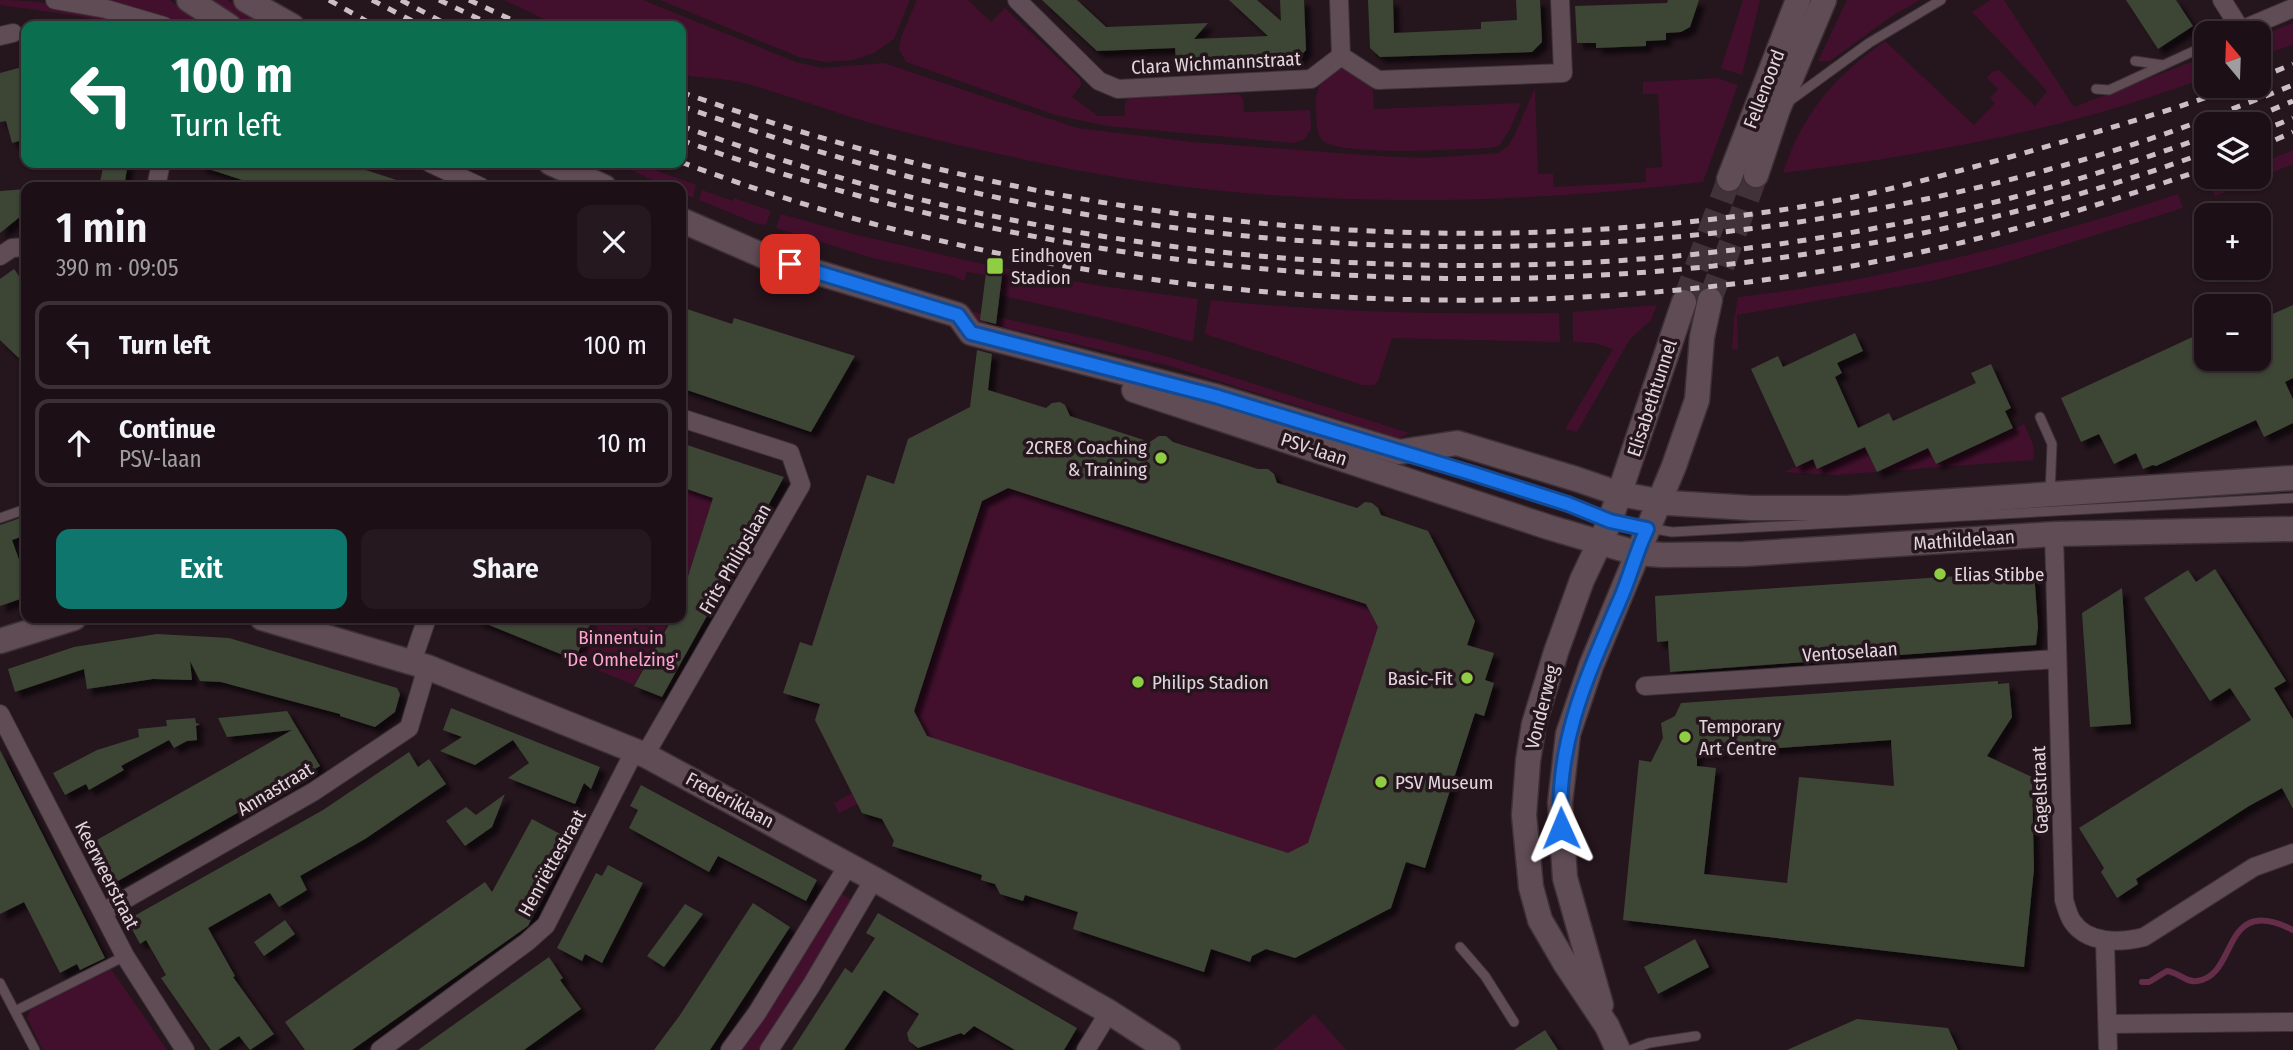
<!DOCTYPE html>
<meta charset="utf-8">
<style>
:root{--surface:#1c1016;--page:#25191f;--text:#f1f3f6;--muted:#a09da1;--line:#3a3035;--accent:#0f766e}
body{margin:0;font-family:"Fira Sans Condensed",sans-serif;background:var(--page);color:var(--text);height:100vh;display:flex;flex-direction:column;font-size:26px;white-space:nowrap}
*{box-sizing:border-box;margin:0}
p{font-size:23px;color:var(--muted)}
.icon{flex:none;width:38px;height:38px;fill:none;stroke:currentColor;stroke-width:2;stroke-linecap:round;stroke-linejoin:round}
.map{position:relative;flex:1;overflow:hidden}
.details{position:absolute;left:21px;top:182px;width:665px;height:441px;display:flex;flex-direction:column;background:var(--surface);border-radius:14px;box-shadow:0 2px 5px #0004,0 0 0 2px var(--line)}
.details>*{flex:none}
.guide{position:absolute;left:21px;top:21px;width:665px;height:147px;border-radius:14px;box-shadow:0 2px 5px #0004,0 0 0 2px var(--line);background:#0b6e4f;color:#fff;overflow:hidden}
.needle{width:46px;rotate:341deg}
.fabs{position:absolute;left:2194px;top:21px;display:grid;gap:14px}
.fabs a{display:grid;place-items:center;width:77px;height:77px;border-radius:14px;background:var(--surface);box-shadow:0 2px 5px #0004,0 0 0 2px var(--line);font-size:35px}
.pin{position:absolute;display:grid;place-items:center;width:60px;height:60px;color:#fff;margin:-30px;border-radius:14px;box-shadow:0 4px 10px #0006}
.me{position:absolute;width:77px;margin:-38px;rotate:359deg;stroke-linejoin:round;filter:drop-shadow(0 0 5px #0008)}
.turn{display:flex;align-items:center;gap:24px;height:147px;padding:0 35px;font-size:32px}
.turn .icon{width:91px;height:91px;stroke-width:2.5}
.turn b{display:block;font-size:49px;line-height:60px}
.round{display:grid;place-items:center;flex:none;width:74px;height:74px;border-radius:14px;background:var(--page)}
.headline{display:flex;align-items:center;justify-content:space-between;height:119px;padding:0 35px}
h1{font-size:42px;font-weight:600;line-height:52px}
.action{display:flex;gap:14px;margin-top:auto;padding:14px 35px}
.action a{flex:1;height:80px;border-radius:14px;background:var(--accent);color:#fff;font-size:28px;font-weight:600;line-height:80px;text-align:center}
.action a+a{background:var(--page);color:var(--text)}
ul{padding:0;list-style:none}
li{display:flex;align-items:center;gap:21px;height:88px;margin:0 14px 10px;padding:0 21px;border:4px solid var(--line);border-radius:14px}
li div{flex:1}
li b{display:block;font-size:26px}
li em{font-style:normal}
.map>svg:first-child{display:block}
.green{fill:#42102d}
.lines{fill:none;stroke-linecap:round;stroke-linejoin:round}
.stream{stroke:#642e4b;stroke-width:6}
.building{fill:#3c4535;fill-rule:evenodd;filter:url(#shadow)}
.secondary-tunnel{stroke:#41323a;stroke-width:24;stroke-dasharray:24 12;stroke-linecap:butt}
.lane-casing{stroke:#3d3137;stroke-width:11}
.street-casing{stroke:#3d3137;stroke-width:20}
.secondary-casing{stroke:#3d3137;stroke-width:27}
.lane{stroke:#604c55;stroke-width:9}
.street{stroke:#604c55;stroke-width:18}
.secondary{stroke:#604c55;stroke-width:24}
.rail{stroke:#cbbfc5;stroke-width:5;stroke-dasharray:9 9;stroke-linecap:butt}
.route-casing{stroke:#114b97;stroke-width:18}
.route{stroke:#1a73e8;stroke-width:12}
.poi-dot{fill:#8fcd42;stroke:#25151d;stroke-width:2.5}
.labels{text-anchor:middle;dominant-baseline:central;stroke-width:7;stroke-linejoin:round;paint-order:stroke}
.street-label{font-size:19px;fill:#e2d6dc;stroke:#25151d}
.poi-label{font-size:19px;fill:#e2d6dc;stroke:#25151d;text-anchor:start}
.park-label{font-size:19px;fill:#fda5d1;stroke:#25151d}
</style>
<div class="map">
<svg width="2293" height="1050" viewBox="0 0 2293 1050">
<defs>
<filter id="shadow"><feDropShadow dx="6" dy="6" stdDeviation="2" flood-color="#0009"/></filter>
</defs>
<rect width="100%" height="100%" fill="#25151d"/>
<!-- green -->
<g class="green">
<path d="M0,0c52,0 102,13 152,26h-28l-45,-10 -79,-11z"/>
<path d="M88,0h81l42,26h-30l-25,-9z"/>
<path d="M209,0h18l32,18 -4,8h-6z"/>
<path d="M504,0h139l153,62 26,6 62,-5 193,65 115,14 186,14 48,2 72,-5 10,-7 7,-12 20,-46 3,86h15l1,13 92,-5v-14l16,-1 -4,-73h-15v-12l74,-4 21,7 -35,97c-217,26 -438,27 -653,-17 -55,-12 -110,-23 -165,-38 -47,-13 -94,-31 -141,-44 -20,-5 -43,-5 -63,-8v-49h-122z"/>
<path d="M660,0h250l-16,39 -20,14 -21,7 -28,2 -26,-5z"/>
<path d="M917,0h51l23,22 14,-14 75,71 1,6 -9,12 26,19h27v-14l5,-5 108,-3 5,4 1,14 66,-2 1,18 -6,11 -12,4 -186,-17 -52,-11 -149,-53 -7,-12 2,-13z"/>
<path d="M1743,0h17l-18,75 -21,-7z"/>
<path d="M1847,0h73l-28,16 -62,45h-12z"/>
<path d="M1990,0h14l70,107 133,-51v21c-136,52 -280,78 -424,96 20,-61 51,-96 102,-132l89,84 21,-22 -5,-5 8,-9 -11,-11 5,-6 7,-2 36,36 12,-15 -75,-79z"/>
<path d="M2293,23v21l-34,13v-21z"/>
<path d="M1336,68c12,1 34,11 37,23 1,6 0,12 1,18l147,-6 -11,26 -11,17 -10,2c-27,1 -151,9 -167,-8 -7,-8 -5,-21 -6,-31 -1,-18 4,-31 20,-41z"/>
<path d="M2293,150v14l-78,32 -5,-13 16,-6h33v-13z"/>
<path d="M617,163h19l60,22 -3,13 -12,-5v-6h-14z"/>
<path d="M702,190l31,11 1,-3 37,13 -5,14 -8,-1 -59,-24z"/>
<path d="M2178,194l5,14 -182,56 -65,16 -199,35 1,34 -6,1 2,-30 4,-23c151,-17 296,-56 440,-103z"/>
<path d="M781,214l72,20 134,31 -1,10 -20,-3 -1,9 -14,-6 -79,-17 -96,-30z"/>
<path d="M1003,268l98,18 97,13 -5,43 -83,-22 -111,-25z"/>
<path d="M1211,300c116,12 231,15 348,13l1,29 -168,-4 -14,43 -4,4h-12l-157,-51z"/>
<path d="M1657,305l-6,15 -21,19 -53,93 -12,-3 48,-80 -18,-6 -22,-1v-30z"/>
<path d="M965,310l137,30 67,17 240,76 -10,5 -225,-71 -209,-49z"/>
<path d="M998,393l49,15 5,-5 8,-1 7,7 1,7 82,26 7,-6h8l17,16 2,-6 62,19 -1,7 23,-3 6,5 2,8 82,27 6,-6h8l6,5 2,8 48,15 46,90 -7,23 27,9 -9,27 9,3 -10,33 -9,-3 -50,155 -19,-5 -15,45 -97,50 -28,-9 -12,2 -4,11 -39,-13 -7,23 -131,-43 4,-17 -52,-17 -2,6 -23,-7 -1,-8 -18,-6 1,-5 -90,-29 4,-11 -6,-1 -3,-7 2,-6 -31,-17 -19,9 -5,-10 18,-10 -37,-73 5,-16 -37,-11 17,-51 12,4 55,-171 27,9 14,-45z"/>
<path d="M2024,424l9,20 1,16 -198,15 -52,-3 29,-13 5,10 47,-22 12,25 51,-24 8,16z"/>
<path d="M681,487l24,8 10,-1 -34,101z"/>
<path d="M577,618h94l-37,67 -59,-24 16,-39z"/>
<path d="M840,893l15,9 -95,148h-21z"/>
<path d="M111,969l56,81h-124l-16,-32 4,-9z"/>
<path d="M1314,1014l32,36h-73z"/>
</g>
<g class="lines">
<!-- stream -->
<path class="stream" d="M2142,982h7l18,-11c11,1 19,12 30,10 42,-5 23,-88 96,-51"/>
</g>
<!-- building -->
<g class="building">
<path d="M1042,0h35l29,27 102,-4 -14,16 74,-3 -39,-36h28l24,21 -1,-21h24l2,50 -9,10 -121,4 -1,-16 -78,3z"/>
<path d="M1368,0h25l1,33 87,-4v-7l36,-2 -1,-20h24l2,42 -10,10 -152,5 -10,-9z"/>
<path d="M1668,0h31l-9,27 -9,5 -15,1v7l-20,1v5l-50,2v-5h-19l-2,-37 92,-3z"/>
<path d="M2126,0h50l17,26 -35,23z"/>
<path d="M26,66v73l-14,4 -6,-22 -6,1v-49z"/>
<path d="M104,163h24l-4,24h-25z"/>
<path d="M200,163h144l65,21v3h-145l-65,-21z"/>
<path d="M26,189v28l-5,-1 -21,17v-42z"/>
<path d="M987,265l16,3 -7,56 -16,-4z"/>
<path d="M14,269l12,17v79l-26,-25v-61z"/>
<path d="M2293,305v73l-8,4 8,17v24l-29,14 -8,-17 -100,46 -3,-1 -10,4 -7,-16 -22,11 -15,-30 -18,8 -20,-44 140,-65 6,13v13h52v-39z"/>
<path d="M681,307l51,17 2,-6 121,38 -44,76 -130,-44z"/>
<path d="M1855,333l8,18 -26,12 5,10 -7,4 23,51 31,-15 4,8 83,-38 -5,-10 20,-9 20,44 -6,3 8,17 -77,36 -8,-16 -51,24 -12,-25 -48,22 -4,-10 -17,8 -45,-98 27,-13 5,11z"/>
<path d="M977,350l15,4 -4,36 58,18 6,-5 8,-1 5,3 5,11 80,26 9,-6h7l7,6 85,27h10l6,5 3,9 80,25 8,-6 7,1 6,5 3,7 47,16 47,90 -8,24 27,8 -9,27 9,3 -10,33 -9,-3 -50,155 -19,-6 -15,46 -96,50 -29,-9 -14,7 -2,6 -39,-13 -7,23 -131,-43 5,-17 -53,-17 -2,6 -23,-7 -5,-10 -14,-4 1,-5 -90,-29 2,-5 -12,-22 -20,-6 -47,-93 5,-16 -37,-11 17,-51 12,4 55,-171 27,9 14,-45 62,-32zM1008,488l358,116 12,23 -70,216 -20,10 -361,-117 -13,-25 68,-210z"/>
<path d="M681,443l103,34 -122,220 -28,-11 38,-67 9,1v-22l32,-100 -32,-11z"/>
<path d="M26,516v19l-14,5 11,31 3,-1v27l-26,9v-81z"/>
<path d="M2215,569l71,112 -12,7 19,31v90l-11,-21 -33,18 -113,73 2,5 -21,14 -16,-26 3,-4 -25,-40 172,-108 -21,-32 -20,13 -66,-103 44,-28 8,12z"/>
<path d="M2034,571l4,56 -2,18 -366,27 -2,-31 -11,1 -2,-46z"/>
<path d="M2122,588l9,136 -41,3 -8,-114z"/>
<path d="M472,618h105l14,4 -16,38z"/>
<path d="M157,634l72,4 168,50 3,6 -5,18 -20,15 -35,-11v-2l-119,-32 -21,-1 -10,-20 2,19 -39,-1 -66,10 -3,-20 -69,23 -7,-23 66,-22z"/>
<path d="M1998,681v3l11,-1 3,34 -25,39 45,21 2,92 -10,98 -401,-47 16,-160 12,2 12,-24 -2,-15 14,-7 6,-13zM1891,740l3,46 -95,-9 -12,106 -83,-9 12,-106 -19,-2v-12z"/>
<path d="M451,708l149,59 -9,22 -7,-6 -9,21 -67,-26 21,-15 -16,-23 -38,25 -35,-14 22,-14 -19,-7z"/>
<path d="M287,711l33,55 -209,119 -13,-23 7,-3 -10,-18 197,-111 -65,7 -9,-19z"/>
<path d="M195,718l1,5 4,1 -4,2 1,14 -10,1 -13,7 -5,-8 -48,26 3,4 -35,20 -3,-6 -21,11 -12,-22 44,-23 42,-13 -1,-8 29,-3 -1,-6z"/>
<path d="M0,750l105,208 -25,12 -3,-6 -17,9 -36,-71 -24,12z"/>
<path d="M409,752l9,15 11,-8 17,25 -81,55 -65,37 7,14 -28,17 -9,-14 -62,35 27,48 -2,1 41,57 -24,16 -11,-14 -21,14h-7l-50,-72 5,-3 -20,-35 -6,4 -13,-24 196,-110z"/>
<path d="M641,785l176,95 -11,21 -88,-45 -9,16 -80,-44 9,-18 -8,-4z"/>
<path d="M505,794l-13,33 -27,19 -19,-25 20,-14 10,8z"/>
<path d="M532,819l32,17 -6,11 7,4 -37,75 -176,124h-47l-20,-28 200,-140 7,10z"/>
<path d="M608,865l35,18 -41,80 -17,-9 -3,7 -25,-13 39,-75 6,3z"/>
<path d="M753,903l37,24 -80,123h-56l26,-35z"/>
<path d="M685,904l18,10 -39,53 -17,-11z"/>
<path d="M878,913l199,115 -13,22h-49l-41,-24 -10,9 -3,-2 -43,15 -9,-7 -2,-8 12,-19 -35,-24 -40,60h-52l53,-82 7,5 23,-35 -9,-5z"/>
<path d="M285,920l10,14 -31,22 -10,-14z"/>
<path d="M1695,939l14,28 -51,27 -14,-27z"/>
<path d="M549,957l14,21 -3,2 21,29 -14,10 -43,31h-106z"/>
<path d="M1857,1019l91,9 10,22h-171z"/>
<path d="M1545,1030l13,20h-44z"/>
</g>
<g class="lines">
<!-- secondary-tunnel -->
<g class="secondary-tunnel">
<path d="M1710,300l46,-125"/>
<path d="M1684,302l45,-123"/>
</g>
<defs>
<g id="lane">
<path d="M2135,61l28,4"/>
<path d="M2096,89l13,1 98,-45"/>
<path d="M1788,102l81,-59 72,-43"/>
<path d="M2040,417l12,27 -2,50"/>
<path d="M1418,457l150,47 42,17 62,11 621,-34"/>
<path d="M0,518l26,-9"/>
<path d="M1460,947l25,29 29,46"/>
<path d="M0,983l35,67"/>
<path d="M15,1011l110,-55"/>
<path d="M1631,1050l18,-7 47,-7"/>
</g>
<g id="street">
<path d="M55,0l51,9 58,17"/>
<path d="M1017,0l82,81 19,8 193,-10 30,-23 37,24 185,-7 -3,-73"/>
<path d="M1339,0l2,56"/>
<path d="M2222,0l19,30 52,-22"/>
<path d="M0,36l13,-3"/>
<path d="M430,163l51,24"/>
<path d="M156,187l5,-24"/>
<path d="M0,256l12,-8 14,-1"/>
<path d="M2054,534l10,366c2,6 4,15 8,21 15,23 48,22 72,16l110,-70 39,-14"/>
<path d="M412,662l15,-44"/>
<path d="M1645,686l412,-27"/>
<path d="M0,714l125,242 60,94"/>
<path d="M645,755l156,-270 -11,-32 -109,-35"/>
<path d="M103,912l210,-120 96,-64 18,-61"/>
<path d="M2105,941l3,109"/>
<path d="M2108,1024l185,-2"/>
<path d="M380,1050l147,-108 19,-17 89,-175"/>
<path d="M730,1050l27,-37 92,-149"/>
<path d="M769,1050l42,-64 63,-107"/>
<path d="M1086,1050l23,-38"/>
</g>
<g id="secondary">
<path d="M189,0l40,26"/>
<path d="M246,0l46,26"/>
<path d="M551,163l53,24"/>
<path d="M1756,175l22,-66 46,-109"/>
<path d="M1729,179l69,-179"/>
<path d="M681,220l85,37 192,58 13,18 244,63 184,56 58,-9 119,36 44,15 49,9 82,5h96l446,-30"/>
<path d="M1134,390l414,137 88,26 27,2 81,-1 310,-20 239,-5"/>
<path d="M262,618l165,49 218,88 229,124 235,133 59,38"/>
<path d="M0,641l74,-23"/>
<path d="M1601,1005l-36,-127 -5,-75 8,-69 23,-68 83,-200 23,-66 5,-63 8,-37"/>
<path d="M1618,1050l-11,-24 -42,-63 -25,-43 -9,-33 -7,-72 4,-54 6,-37 22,-72 26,-72 28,-59 74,-219"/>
</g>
</defs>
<!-- lane casing -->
<use href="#lane" class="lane-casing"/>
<!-- street casing -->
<use href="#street" class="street-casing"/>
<!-- secondary casing -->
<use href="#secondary" class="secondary-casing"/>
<!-- lane -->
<use href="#lane" class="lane"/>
<!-- street -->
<use href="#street" class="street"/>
<!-- secondary -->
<use href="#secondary" class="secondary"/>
<!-- rail -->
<g class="rail">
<path d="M329,0l46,26"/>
<path d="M372,0l50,26"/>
<path d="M401,0l49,26"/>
<path d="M439,0l55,26"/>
<path d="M469,0l56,26"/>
<path d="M2259,78l34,-14"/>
<path d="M681,92c358,128 741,176 1119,115 71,-11 140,-31 210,-50 77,-22 154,-44 229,-71"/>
<path d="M681,106c91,32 183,61 278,83 376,87 777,76 1147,-36 63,-19 125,-43 187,-68"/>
<path d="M2238,124l55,-23"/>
<path d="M681,126c86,30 173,58 262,79 319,74 657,82 978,14 98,-20 192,-49 286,-83"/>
<path d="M2259,132l34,-14"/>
<path d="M681,140c486,174 1038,191 1526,12"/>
<path d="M2259,147l34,-15"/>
<path d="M681,162c366,139 804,174 1187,101 116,-22 228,-56 339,-95"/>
</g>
</g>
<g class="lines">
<defs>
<path id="route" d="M790,264l168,51 13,18 244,63 259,78 94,30 42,17 37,8c-10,21 -16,44 -25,66 -33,77 -67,146 -61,233"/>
</defs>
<!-- route casing -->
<use href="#route" class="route-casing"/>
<!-- route -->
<use href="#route" class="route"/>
</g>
<!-- markers -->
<g class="poi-dot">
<rect x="986" y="257" width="18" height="18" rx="3.5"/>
<circle cx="1161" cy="458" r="7"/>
<circle cx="1940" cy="574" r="7"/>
<circle cx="1467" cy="678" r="7"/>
<circle cx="1138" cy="682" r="7"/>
<circle cx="1685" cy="737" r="7"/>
<circle cx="1381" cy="782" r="7"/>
</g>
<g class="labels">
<!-- street labels -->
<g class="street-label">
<text transform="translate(1216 63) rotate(-3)">Clara Wichmannstraat</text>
<text transform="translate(1764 89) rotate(-69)">Fellenoord</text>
<text transform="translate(1652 398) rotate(-72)">Elisabethtunnel</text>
<text transform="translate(1314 449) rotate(18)">PSV-laan</text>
<text transform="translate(1964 540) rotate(-4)">Mathildelaan</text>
<text transform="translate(735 559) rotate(-60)">Frits Philipslaan</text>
<text transform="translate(1850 652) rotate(-4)">Ventoselaan</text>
<text transform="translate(1542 707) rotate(-76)">Vonderweg</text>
<text transform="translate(275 789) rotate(-31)">Annastraat</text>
<text transform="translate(2040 790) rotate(-92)">Gagelstraat</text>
<text transform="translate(730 800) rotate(28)">Frederiklaan</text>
<text transform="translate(552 863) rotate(-61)">Henriëttestraat</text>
<text transform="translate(107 875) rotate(63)">Keerweerstraat</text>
</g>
<!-- poi labels -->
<g class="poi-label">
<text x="1011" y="255">Eindhoven<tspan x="1011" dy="22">Stadion</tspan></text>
<text x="1147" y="447" text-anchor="end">2CRE8 Coaching<tspan x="1147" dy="22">&amp; Training</tspan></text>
<text x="1954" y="574">Elias Stibbe</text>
<text x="1453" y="678" text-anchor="end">Basic-Fit</text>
<text x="1152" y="682">Philips Stadion</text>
<text x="1699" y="726">Temporary<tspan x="1699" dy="22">Art Centre</tspan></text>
<text x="1395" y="782">PSV Museum</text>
</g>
<!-- park labels -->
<g class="park-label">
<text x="621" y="637">Binnentuin<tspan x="621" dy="22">'De Omhelzing'</tspan></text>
</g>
</g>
</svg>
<div class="fabs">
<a><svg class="needle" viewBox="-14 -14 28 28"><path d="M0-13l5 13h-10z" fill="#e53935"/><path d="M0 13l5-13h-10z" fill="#a09da1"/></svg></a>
<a><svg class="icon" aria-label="layers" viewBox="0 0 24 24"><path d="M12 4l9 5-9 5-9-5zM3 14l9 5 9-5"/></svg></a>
<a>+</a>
<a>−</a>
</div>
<div class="pin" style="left:790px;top:264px;background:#d93025"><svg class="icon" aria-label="arrive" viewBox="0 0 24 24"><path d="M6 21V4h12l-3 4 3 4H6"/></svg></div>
<svg class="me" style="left:1561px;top:828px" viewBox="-20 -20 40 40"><path d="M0-17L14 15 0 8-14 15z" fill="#1a73e8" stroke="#fff" stroke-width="4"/></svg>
<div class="guide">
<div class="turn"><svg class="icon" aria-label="left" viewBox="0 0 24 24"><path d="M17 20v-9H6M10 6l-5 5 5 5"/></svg><div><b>100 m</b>Turn left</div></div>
</div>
<section class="details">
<div class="headline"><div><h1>1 min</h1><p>390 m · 09:05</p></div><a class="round"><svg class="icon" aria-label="close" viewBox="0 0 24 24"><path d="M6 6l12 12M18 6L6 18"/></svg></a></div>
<ul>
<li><svg class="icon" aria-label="left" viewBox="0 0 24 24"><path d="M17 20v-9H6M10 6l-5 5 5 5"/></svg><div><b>Turn left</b></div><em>100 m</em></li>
<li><svg class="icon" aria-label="ahead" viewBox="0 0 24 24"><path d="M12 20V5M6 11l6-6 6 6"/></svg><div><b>Continue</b><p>PSV-laan</p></div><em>10 m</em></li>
</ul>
<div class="action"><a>Exit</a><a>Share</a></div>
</section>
</div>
